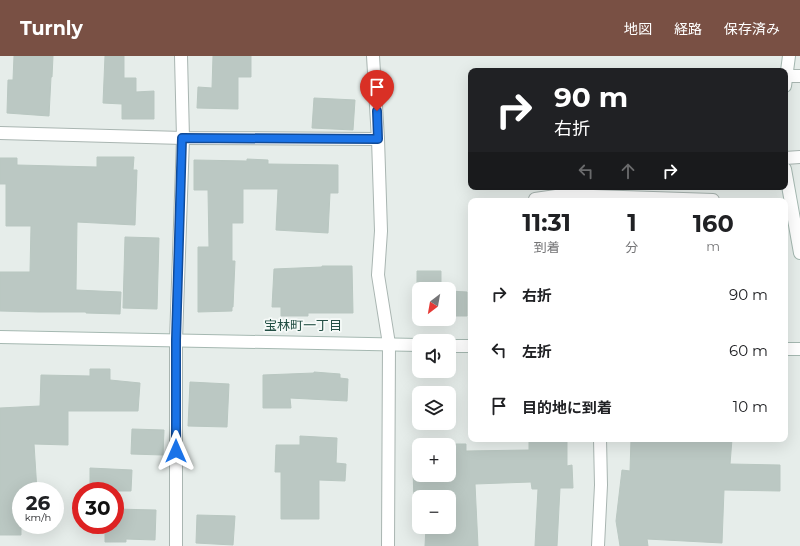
<!DOCTYPE html>
<html lang="ja">
<meta charset="utf-8">
<style>
:root{--surface:#fff;--page:#f6f6f6;--text:#202124;--muted:#757577;--accent:#795044}
body{margin:0;font-family:Montserrat,"Noto Sans JP",sans-serif;background:var(--page);color:var(--text);height:100vh;display:flex;flex-direction:column;font-size:15px;white-space:nowrap}
*{box-sizing:border-box;margin:0}
p{font-size:13px;color:var(--muted)}
.icon{flex:none;width:22px;height:22px;fill:none;stroke:currentColor;stroke-width:2;stroke-linecap:round;stroke-linejoin:round}
.map{position:relative;flex:1;overflow:hidden}
.sheet{position:absolute;left:468px;top:142px;width:320px;height:244px;display:flex;flex-direction:column;background:var(--surface);border-radius:8px;box-shadow:0 4px 16px #0002}
.sheet>*{flex:none}
.hud{position:absolute;left:468px;top:12px;width:320px;height:122px;border-radius:8px;box-shadow:0 4px 16px #0002;background:#202124;color:#fff;overflow:hidden}
.needle{width:26px;rotate:211deg}
.controls{position:absolute;left:412px;top:226px;display:grid;gap:8px}
.controls a{display:grid;place-items:center;width:44px;height:44px;border-radius:8px;background:var(--surface);box-shadow:0 4px 16px #0002;font-size:20px}
.speed{position:absolute;left:12px;top:426px;display:flex;gap:8px;font-size:20px;font-weight:700;text-align:center}
.speed>*{display:grid;place-content:center;width:52px;height:52px;border-radius:50%;background:var(--surface);box-shadow:0 4px 16px #0002;line-height:1}
.speed small{font-size:10px;font-weight:400}
.speed .limit{border:6px solid #d22;background:#fff;color:#111}
.pin{position:absolute;display:grid;place-items:center;width:34px;height:34px;color:#fff;margin:-41px -17px;border-radius:50% 50% 50% 0;rotate:-45deg;box-shadow:0 0 4px #0007}
.pin .icon{rotate:45deg}
.me{position:absolute;width:44px;margin:-22px;rotate:0deg;stroke-linejoin:round;filter:drop-shadow(0 0 3px #0008)}
.turn{display:flex;align-items:center;gap:14px;height:84px;padding:0 20px;font-size:18px}
.turn .icon{width:52px;height:52px;stroke-width:2.5}
.turn b{display:block;font-size:28px;line-height:34px}
.lanes{display:flex;align-items:center;height:38px;padding:0 20px;background:#0003;justify-content:center;gap:20px;direction:ltr}
.lanes .off{opacity:.35}
.eta{display:flex;justify-content:space-evenly;align-items:center;height:68px;text-align:center}
.eta b{font-size:24px;font-weight:700;line-height:28px}
ul{padding:0;list-style:none}
li{display:flex;align-items:center;gap:12px;height:56px;padding:0 20px}
li div{flex:1}
li b{display:block;font-size:15px}
li em{font-style:normal}
header{display:flex;align-items:center;gap:24px;box-sizing:border-box;height:56px;padding:0 20px;background:var(--accent);color:#fff}
header strong{font-size:19px}
nav{display:flex;gap:22px;margin-inline-start:auto;font-size:14px}
.map>svg:first-child{display:block}
.building{fill:#bbc8c3;stroke:#b9c7c1}
.lines{fill:none;stroke-linecap:round;stroke-linejoin:round}
.lane-casing{stroke:#a9b5b1;stroke-width:14}
.street-casing{stroke:#a9b5b1;stroke-width:14}
.secondary-casing{stroke:#a5b8b1;stroke-width:14}
.lane{stroke:#fff;stroke-width:12}
.street{stroke:#fff;stroke-width:12}
.secondary{stroke:#fff;stroke-width:12}
.route-casing{stroke:#114b97;stroke-width:10}
.route{stroke:#1a73e8;stroke-width:7}
.labels{text-anchor:middle;dominant-baseline:central;stroke-width:3.5;stroke-linejoin:round;paint-order:stroke}
.neighbourhood-label{font-size:13px;fill:#234f44;stroke:#f6faf8}
</style>
<header>
<strong>Turnly</strong>
<nav><a>地図</a><a>経路</a><a>保存済み</a></nav>
</header>
<div class="map">
<svg width="800" height="490" viewBox="0 0 800 490">
<rect width="100%" height="100%" fill="#e6edea"/>
<!-- building -->
<g class="building">
<path d="M14,0h39l-1,21h-1l-2,39 -42,-3 1,-33h5z"/>
<path d="M105,0h19v22h12v14l18,-1v28h-32v-15l-19,-1z"/>
<path d="M213,0h38v21h-13v32l-41,-1 1,-21 14,1z"/>
<path d="M314,42l41,2 -2,30 -41,-2z"/>
<path d="M97,101h37l-1,13h4l-2,55 -58,-3 -1,68 45,2 -1,22 -34,-1v-1h-47l-39,-1v-39h30l1,-46h-25v-42h-6v-26h17v7l80,2z"/>
<path d="M247,103l21,1v4l70,1v28h-8l-2,40 -52,-3 2,-41h-35v34h-11v38h3l-2,46h-1v4l-34,1v-65h11l-1,-57h-14v-30l53,1z"/>
<path d="M125,181l34,1 -2,71 -34,-1z"/>
<path d="M322,210h30l1,47h-45v3h-27v-9h-9l2,-38 48,-2z"/>
<path d="M417,215h24v18h-22v27h-2z"/>
<path d="M449,235l18,1v24h-18z"/>
<path d="M90,313h20v11l30,3 -2,28h-70v34l-34,-1 3,47h-16v44h-21v-127l40,-2 1,-31 49,1z"/>
<path d="M314,316l26,2v4l8,1 -1,22 -57,-3 1,10h-28v-33l51,-2z"/>
<path d="M190,326l39,2 -2,43 -39,-1z"/>
<path d="M132,373l32,1 -1,25 -32,-1z"/>
<path d="M300,380l37,2 -1,25 10,1 -1,17 -26,-1v39h-38v-47h-6l1,-27h24z"/>
<path d="M529,383h38v27l5,-1 1,23h-13l-3,58h-22l3,-57h-6l-1,-7 -56,2 3,62h-53l1,-19h23v-30h-30v6h-5l-1,-35h6v7h30v-30l-4,-1h21v7l63,-1z"/>
<path d="M631,383h101l-2,25 50,1v26l-56,-1 -2,53 -75,-4 1,7h-28l-4,-25 6,-51 8,1z"/>
<path d="M90,412l42,2 -1,21h-30l1,-6 -12,-1z"/>
<path d="M115,453l41,1 -1,30 -29,-1v3h-21v-17h10z"/>
<path d="M197,459l38,1 -2,29 -37,-2z"/>
</g>
<g class="lines">
<defs>
<g id="lane">
<path d="M786,20h14"/>
<path d="M785,102l15,-1"/>
<path d="M598,490l3,-61 -1,-46"/>
</g>
<g id="street">
<path d="M373,0l5,83 3,92 -3,44 11,69 -1,202"/>
<path d="M0,77l183,5 195,1"/>
<path d="M535,143l28,-4 150,5v1"/>
<path d="M176,490v-206l7,-202 -2,-82"/>
</g>
<g id="secondary">
<path d="M785,30l4,-30"/>
<path d="M785,113l15,84"/>
<path d="M0,281l419,8"/>
<path d="M449,290h22"/>
<path d="M785,293h15"/>
</g>
</defs>
<!-- lane casing -->
<use href="#lane" class="lane-casing"/>
<!-- street casing -->
<use href="#street" class="street-casing"/>
<!-- secondary casing -->
<use href="#secondary" class="secondary-casing"/>
<!-- lane -->
<use href="#lane" class="lane"/>
<!-- street -->
<use href="#street" class="street"/>
<!-- secondary -->
<use href="#secondary" class="secondary"/>
</g>
<g class="lines">
<defs>
<path id="route" d="M176,395v-111l6,-202 196,1 -1,-28"/>
</defs>
<!-- route casing -->
<use href="#route" class="route-casing"/>
<!-- route -->
<use href="#route" class="route"/>
</g>
<g class="labels">
<!-- neighbourhood labels -->
<g class="neighbourhood-label">
<text x="303" y="269">宝林町一丁目</text>
</g>
</g>
</svg>
<div class="controls">
<a><svg class="needle" viewBox="-14 -14 28 28"><path d="M0-13l5 13h-10z" fill="#e53935"/><path d="M0 13l5-13h-10z" fill="#757577"/></svg></a>
<a><svg class="icon" aria-label="sound" viewBox="0 0 24 24"><path d="M4 9h4l5-4v14l-5-4H4zM17 9q2 3 0 6"/></svg></a>
<a><svg class="icon" aria-label="layers" viewBox="0 0 24 24"><path d="M12 4l9 5-9 5-9-5zM3 14l9 5 9-5"/></svg></a>
<a>+</a>
<a>−</a>
</div>
<div class="speed"><div>26<small>km/h</small></div><div class="limit">30</div></div>
<div class="pin" style="left:377px;top:55px;background:#d93025"><svg class="icon" aria-label="arrive" viewBox="0 0 24 24"><path d="M6 21V4h12l-3 4 3 4H6"/></svg></div>
<svg class="me" style="left:176px;top:395px" viewBox="-20 -20 40 40"><path d="M0-17L14 15 0 8-14 15z" fill="#1a73e8" stroke="#fff" stroke-width="4"/></svg>
<div class="hud">
<div class="turn"><svg class="icon" aria-label="right" viewBox="0 0 24 24"><path d="M7 20v-9h11M14 6l5 5-5 5"/></svg><div><b>90 m</b>右折</div></div>
<div class="lanes"><svg class="icon off" aria-label="left" viewBox="0 0 24 24"><path d="M17 20v-9H6M10 6l-5 5 5 5"/></svg><svg class="icon off" aria-label="ahead" viewBox="0 0 24 24"><path d="M12 20V5M6 11l6-6 6 6"/></svg><svg class="icon" aria-label="right" viewBox="0 0 24 24"><path d="M7 20v-9h11M14 6l5 5-5 5"/></svg></div>
</div>
<section class="sheet">
<div class="eta">
<div><b>11:31</b><p>到着</p></div>
<div><b>1</b><p>分</p></div>
<div><b>160</b><p>m</p></div>
</div>
<ul>
<li><svg class="icon" aria-label="right" viewBox="0 0 24 24"><path d="M7 20v-9h11M14 6l5 5-5 5"/></svg><div><b>右折</b></div><em>90 m</em></li>
<li><svg class="icon" aria-label="left" viewBox="0 0 24 24"><path d="M17 20v-9H6M10 6l-5 5 5 5"/></svg><div><b>左折</b></div><em>60 m</em></li>
<li><svg class="icon" aria-label="arrive" viewBox="0 0 24 24"><path d="M6 21V4h12l-3 4 3 4H6"/></svg><div><b>目的地に到着</b></div><em>10 m</em></li>
</ul>
</section>
</div>
